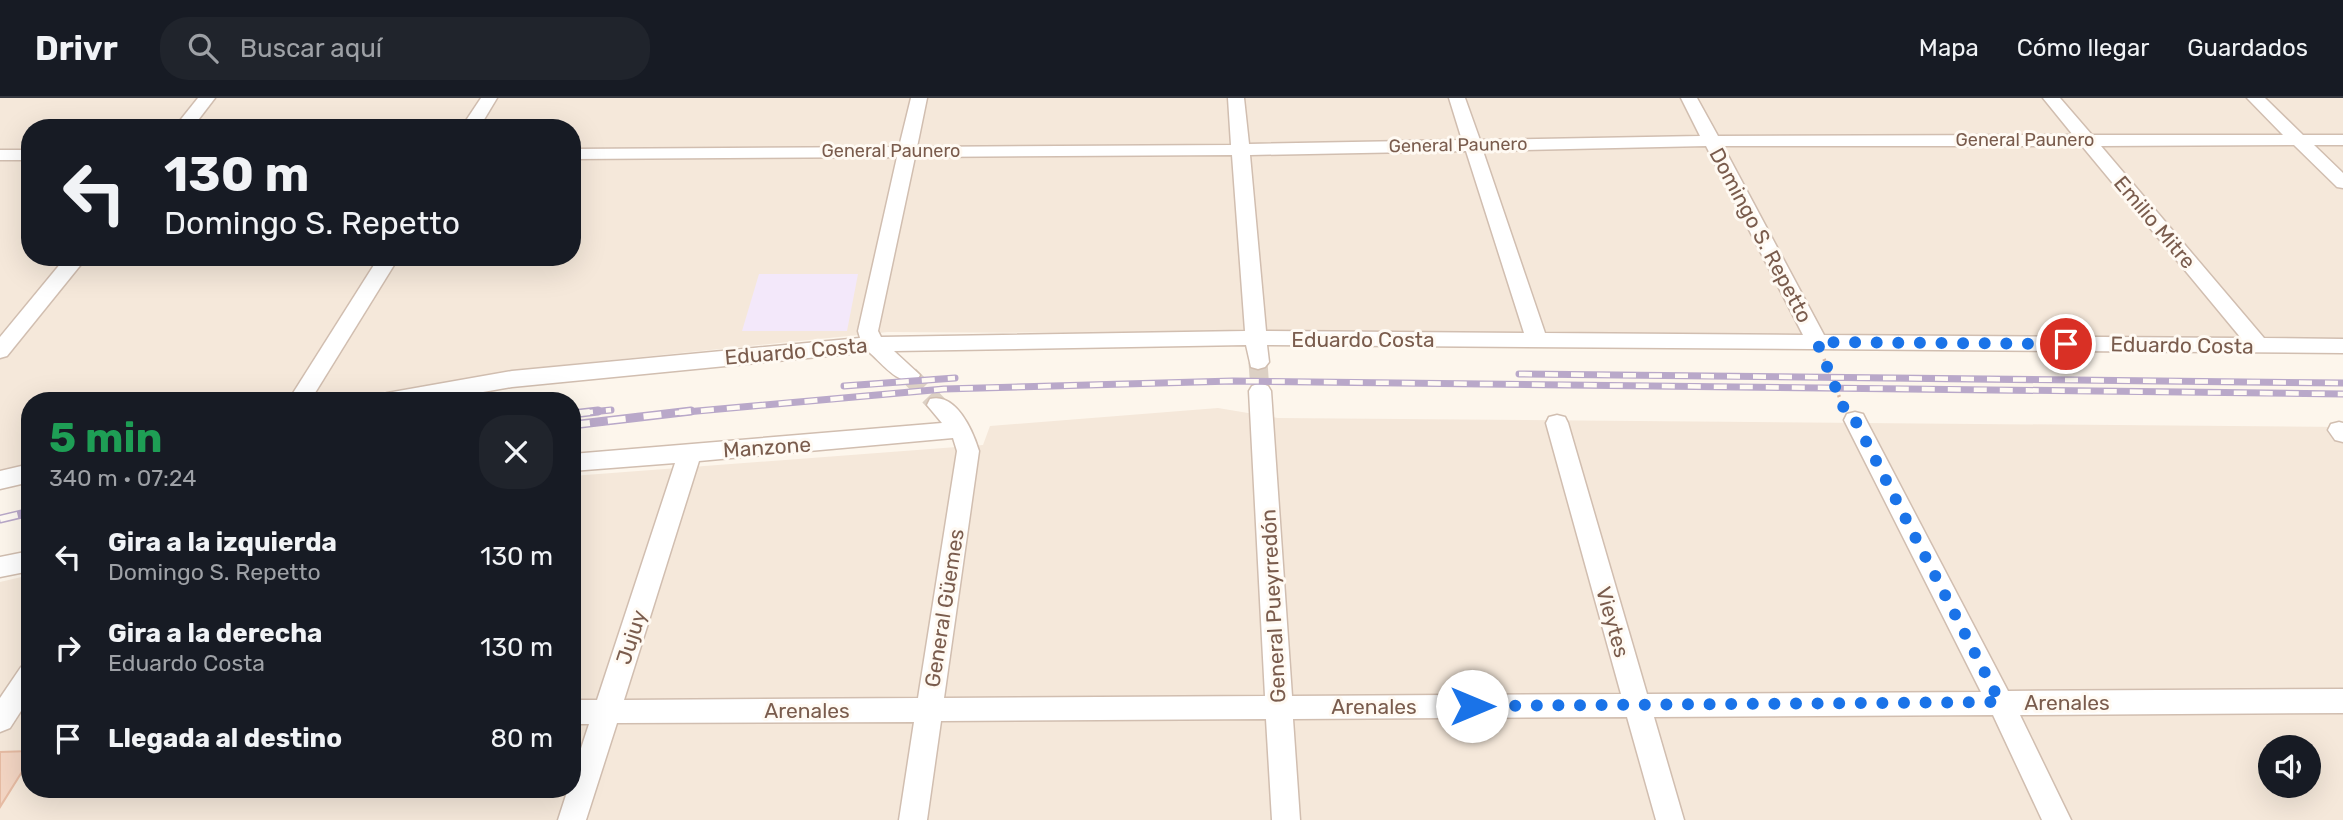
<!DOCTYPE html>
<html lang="es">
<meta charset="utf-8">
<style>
:root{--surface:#171b24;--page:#20242c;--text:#f1f3f6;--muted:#9ea1a6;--line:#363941}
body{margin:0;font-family:Rubik,sans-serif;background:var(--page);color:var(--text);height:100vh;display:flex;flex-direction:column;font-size:26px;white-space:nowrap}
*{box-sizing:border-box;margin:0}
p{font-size:23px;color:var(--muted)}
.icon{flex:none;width:38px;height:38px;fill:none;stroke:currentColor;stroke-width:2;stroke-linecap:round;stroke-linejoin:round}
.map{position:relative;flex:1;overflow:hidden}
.sheet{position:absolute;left:21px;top:294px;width:560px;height:406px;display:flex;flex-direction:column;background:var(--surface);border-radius:28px;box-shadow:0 7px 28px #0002}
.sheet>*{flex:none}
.guide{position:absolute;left:21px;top:21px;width:560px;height:147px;border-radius:28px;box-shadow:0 7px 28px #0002;background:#171b24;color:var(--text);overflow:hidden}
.fabs{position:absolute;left:2258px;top:637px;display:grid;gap:14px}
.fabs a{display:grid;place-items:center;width:63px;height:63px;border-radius:50%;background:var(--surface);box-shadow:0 7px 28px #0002;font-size:35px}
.pin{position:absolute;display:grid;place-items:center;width:60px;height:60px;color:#fff;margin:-30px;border:4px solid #fff;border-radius:50%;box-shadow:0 2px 7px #0007}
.me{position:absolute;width:77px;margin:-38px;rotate:90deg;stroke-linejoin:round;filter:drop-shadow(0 0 5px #0008)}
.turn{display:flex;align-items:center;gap:24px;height:147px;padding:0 28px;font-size:32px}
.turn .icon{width:91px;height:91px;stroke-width:2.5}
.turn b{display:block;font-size:49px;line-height:60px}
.round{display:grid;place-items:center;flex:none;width:74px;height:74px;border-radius:28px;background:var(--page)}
.summary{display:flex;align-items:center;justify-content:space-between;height:119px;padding:0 28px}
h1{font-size:42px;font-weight:700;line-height:52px;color:#1e9e55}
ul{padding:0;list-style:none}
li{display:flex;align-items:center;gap:21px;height:91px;padding:0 28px}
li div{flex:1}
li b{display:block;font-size:26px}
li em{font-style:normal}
header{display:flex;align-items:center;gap:42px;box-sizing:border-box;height:98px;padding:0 35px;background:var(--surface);border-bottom:2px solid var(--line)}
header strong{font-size:33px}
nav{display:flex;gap:38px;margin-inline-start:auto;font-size:24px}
.search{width:490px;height:63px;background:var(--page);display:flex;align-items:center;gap:18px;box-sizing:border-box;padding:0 24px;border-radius:28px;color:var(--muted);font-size:26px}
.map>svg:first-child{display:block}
.residential{fill:#f5e8da;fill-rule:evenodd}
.education{fill:#f3e8fa}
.building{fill:#f3d5c3;stroke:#e6bba3;stroke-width:2}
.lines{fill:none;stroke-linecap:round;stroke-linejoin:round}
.street-tunnel{stroke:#dcd0c4;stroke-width:19;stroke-dasharray:19 10;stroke-linecap:butt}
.street-casing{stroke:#d1beb0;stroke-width:3}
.path{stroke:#d9b8a5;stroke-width:3.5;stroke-dasharray:2 4.5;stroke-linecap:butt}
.street{fill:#fff;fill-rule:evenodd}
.rail-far1-casing{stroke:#b9a8c9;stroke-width:7}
.rail-casing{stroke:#b9a8c9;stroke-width:9}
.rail-far1{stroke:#fffaf3;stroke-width:4.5;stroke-dasharray:13;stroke-linecap:butt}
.rail{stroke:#fffaf3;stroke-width:6;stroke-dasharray:18;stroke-linecap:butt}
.route{stroke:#1a73e8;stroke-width:12;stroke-dasharray:0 21.6}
.labels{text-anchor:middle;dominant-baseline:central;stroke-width:6;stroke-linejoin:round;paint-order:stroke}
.far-street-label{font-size:18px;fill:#7a5c4d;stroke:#fffaf3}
.street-label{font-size:21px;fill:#7a5c4d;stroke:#fffaf3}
</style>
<header>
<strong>Drivr</strong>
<div class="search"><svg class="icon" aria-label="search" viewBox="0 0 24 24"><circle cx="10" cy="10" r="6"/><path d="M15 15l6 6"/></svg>Buscar aquí</div>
<nav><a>Mapa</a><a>Cómo llegar</a><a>Guardados</a></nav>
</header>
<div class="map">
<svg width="2343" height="722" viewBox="0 0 2343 722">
<rect width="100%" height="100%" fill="#fdf6ec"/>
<!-- residential -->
<g class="residential">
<path d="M0,0h2343v241l-1455,-7 -354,36 -207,33h-297v65l-30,7zM30,30h542v129h-542z"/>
<path d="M1218,310l60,10 1065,9v393h-2343v-238l30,-7v214h542v-313l411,-31 7,-19zM2270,649h38v39h-38z"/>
</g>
<!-- education -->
<path class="education" d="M759,176h99l-11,57h-105z"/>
<!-- building -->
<path class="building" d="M30,653v8l-30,48v-55z"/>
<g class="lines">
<!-- street-tunnel -->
<g class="street-tunnel">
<path d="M1258,264l2,29"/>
<path d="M909,277l29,30"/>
</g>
<defs>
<g id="street">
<path d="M198,0h17l-23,30h-18z"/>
<path d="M481,0h16l-18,30h-18z"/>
<path d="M911,0h16l-10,49 314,-2 -3,-47h16l5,46 213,-4 -13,-42h16l15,42 220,-4 -19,-38h16l21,38 355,-1 -30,-37h17l32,37h191l-36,-37h18l38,37h40v10h-29l29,28v15l-6,-1 -43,-42 -193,1 163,192 79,1v14l-1076,-8 2,17 -4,5 -7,2 -7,-2 -5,-22 -352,6 26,24 -3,5c-19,6 -35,-17 -48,-28l-357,35 -80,14h-56l3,-5 8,-3 125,-22 348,-33 -2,-7 39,-174 -325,2v-10l327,-2zM1706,48l97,189 -258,-2 -62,-182zM1723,48h359l159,192 -417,-3zM1466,53l58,182 -258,-2 -16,-176zM1232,57l13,176 -364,6 -3,-6 37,-174z"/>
<rect x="0" y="52" width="30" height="10"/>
<path d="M66,159h21l-80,99 -7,2v-21z"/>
<path d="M379,159h20l-89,144h-22z"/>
<path d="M1260,285l8,3 3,5 21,305 329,-2 -75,-271 3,-6 8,-2 8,2 3,6 79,271 334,-2 -137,-272 3,-6 8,-2 8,2 3,6 142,271 335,-2v24l-323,2 51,105h-29l-49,-105 -339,2 30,103h-28l-29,-103 -334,2 7,101h-28l-6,-101 -325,2 -14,99h-28l15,-98 -297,1 -31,97h-28l10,-31h4v-13l17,-52h-17v-24h25l78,-237 -103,8v-17l370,-31 -15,-18 3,-6c26,-7 43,32 49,52l-35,247 321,-2 -16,-305 3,-5zM953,340l4,13 -39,247 -294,2 75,-239z"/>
<path d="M2339,324l4,1v19l-8,-2 -7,-10 3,-6z"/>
<path d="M30,366v18l-30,7v-18z"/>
<path d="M30,453v20l-30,6v-20z"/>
<path d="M30,566v33l-20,31 -10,4v-34l21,-31z"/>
</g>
</defs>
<!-- street casing -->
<use href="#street" class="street-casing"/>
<!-- path -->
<path class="path" d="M1824,261l19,47"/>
<!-- street -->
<use href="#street" class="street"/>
<defs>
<g id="rail-far1">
<path d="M1519,276l824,9"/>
<path d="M844,288l111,-8"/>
<path d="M580,315l31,-3"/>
<path d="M675,315l269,-24 289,-8 1110,13"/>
</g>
<g id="rail">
<path d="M572,316l26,-3"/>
<path d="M572,327l119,-14"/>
<path d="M0,421l30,-7"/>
</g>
</defs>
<!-- rail-far1 casing -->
<use href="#rail-far1" class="rail-far1-casing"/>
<!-- rail casing -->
<use href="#rail" class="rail-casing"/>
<!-- rail-far1 -->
<use href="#rail-far1" class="rail-far1"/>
<!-- rail -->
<use href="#rail" class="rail"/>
</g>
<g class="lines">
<!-- route -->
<path class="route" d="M1472,608l528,-4 -145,-282 -8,-4 -30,-74 249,2"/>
</g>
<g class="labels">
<!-- far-street labels -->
<g class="far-street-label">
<text x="2025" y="42">General Paunero</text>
<text transform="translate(1458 47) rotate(-1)">General Paunero</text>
<text x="891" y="53">General Paunero</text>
</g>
<!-- street labels -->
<g class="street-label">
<text transform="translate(2155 124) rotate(50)">Emilio Mitre</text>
<text transform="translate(1761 137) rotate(62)">Domingo S. Repetto</text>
<text x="1363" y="241">Eduardo Costa</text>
<text transform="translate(2182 247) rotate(1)">Eduardo Costa</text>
<text transform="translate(796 253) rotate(-5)">Eduardo Costa</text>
<text transform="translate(767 349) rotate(-4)">Manzone</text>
<text transform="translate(1273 508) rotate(-93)">General Pueyrredón</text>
<text transform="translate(944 510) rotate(-81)">General Güemes</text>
<text transform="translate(1613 524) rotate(74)">Vieytes</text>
<text transform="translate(631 539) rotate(-72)">Jujuy</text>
<text x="2067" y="604">Arenales</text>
<text x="1374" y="608">Arenales</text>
<text x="807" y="612">Arenales</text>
</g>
</g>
</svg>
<div class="fabs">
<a><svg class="icon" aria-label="sound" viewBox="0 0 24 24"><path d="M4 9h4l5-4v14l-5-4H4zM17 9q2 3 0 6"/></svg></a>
</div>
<div class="pin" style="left:2066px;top:246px;background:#d93025"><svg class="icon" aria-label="arrive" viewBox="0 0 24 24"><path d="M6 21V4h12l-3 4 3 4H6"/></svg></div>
<svg class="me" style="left:1472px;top:608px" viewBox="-20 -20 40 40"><circle r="19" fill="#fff"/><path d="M0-13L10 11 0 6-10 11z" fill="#1a73e8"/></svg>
<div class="guide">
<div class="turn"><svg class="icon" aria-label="left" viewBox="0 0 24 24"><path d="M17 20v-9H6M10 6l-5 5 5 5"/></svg><div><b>130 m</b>Domingo S. Repetto</div></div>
</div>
<section class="sheet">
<div class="summary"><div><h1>5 min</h1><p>340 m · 07:24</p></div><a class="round"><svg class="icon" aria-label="close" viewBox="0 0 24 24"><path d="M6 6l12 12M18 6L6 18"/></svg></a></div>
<ul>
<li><svg class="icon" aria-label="left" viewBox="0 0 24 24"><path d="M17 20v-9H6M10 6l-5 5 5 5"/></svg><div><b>Gira a la izquierda</b><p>Domingo S. Repetto</p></div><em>130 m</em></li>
<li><svg class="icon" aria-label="right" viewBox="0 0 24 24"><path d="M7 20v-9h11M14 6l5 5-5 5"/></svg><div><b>Gira a la derecha</b><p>Eduardo Costa</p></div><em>130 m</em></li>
<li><svg class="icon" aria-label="arrive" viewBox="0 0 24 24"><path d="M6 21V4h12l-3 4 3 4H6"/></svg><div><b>Llegada al destino</b></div><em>80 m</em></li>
</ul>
</section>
</div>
